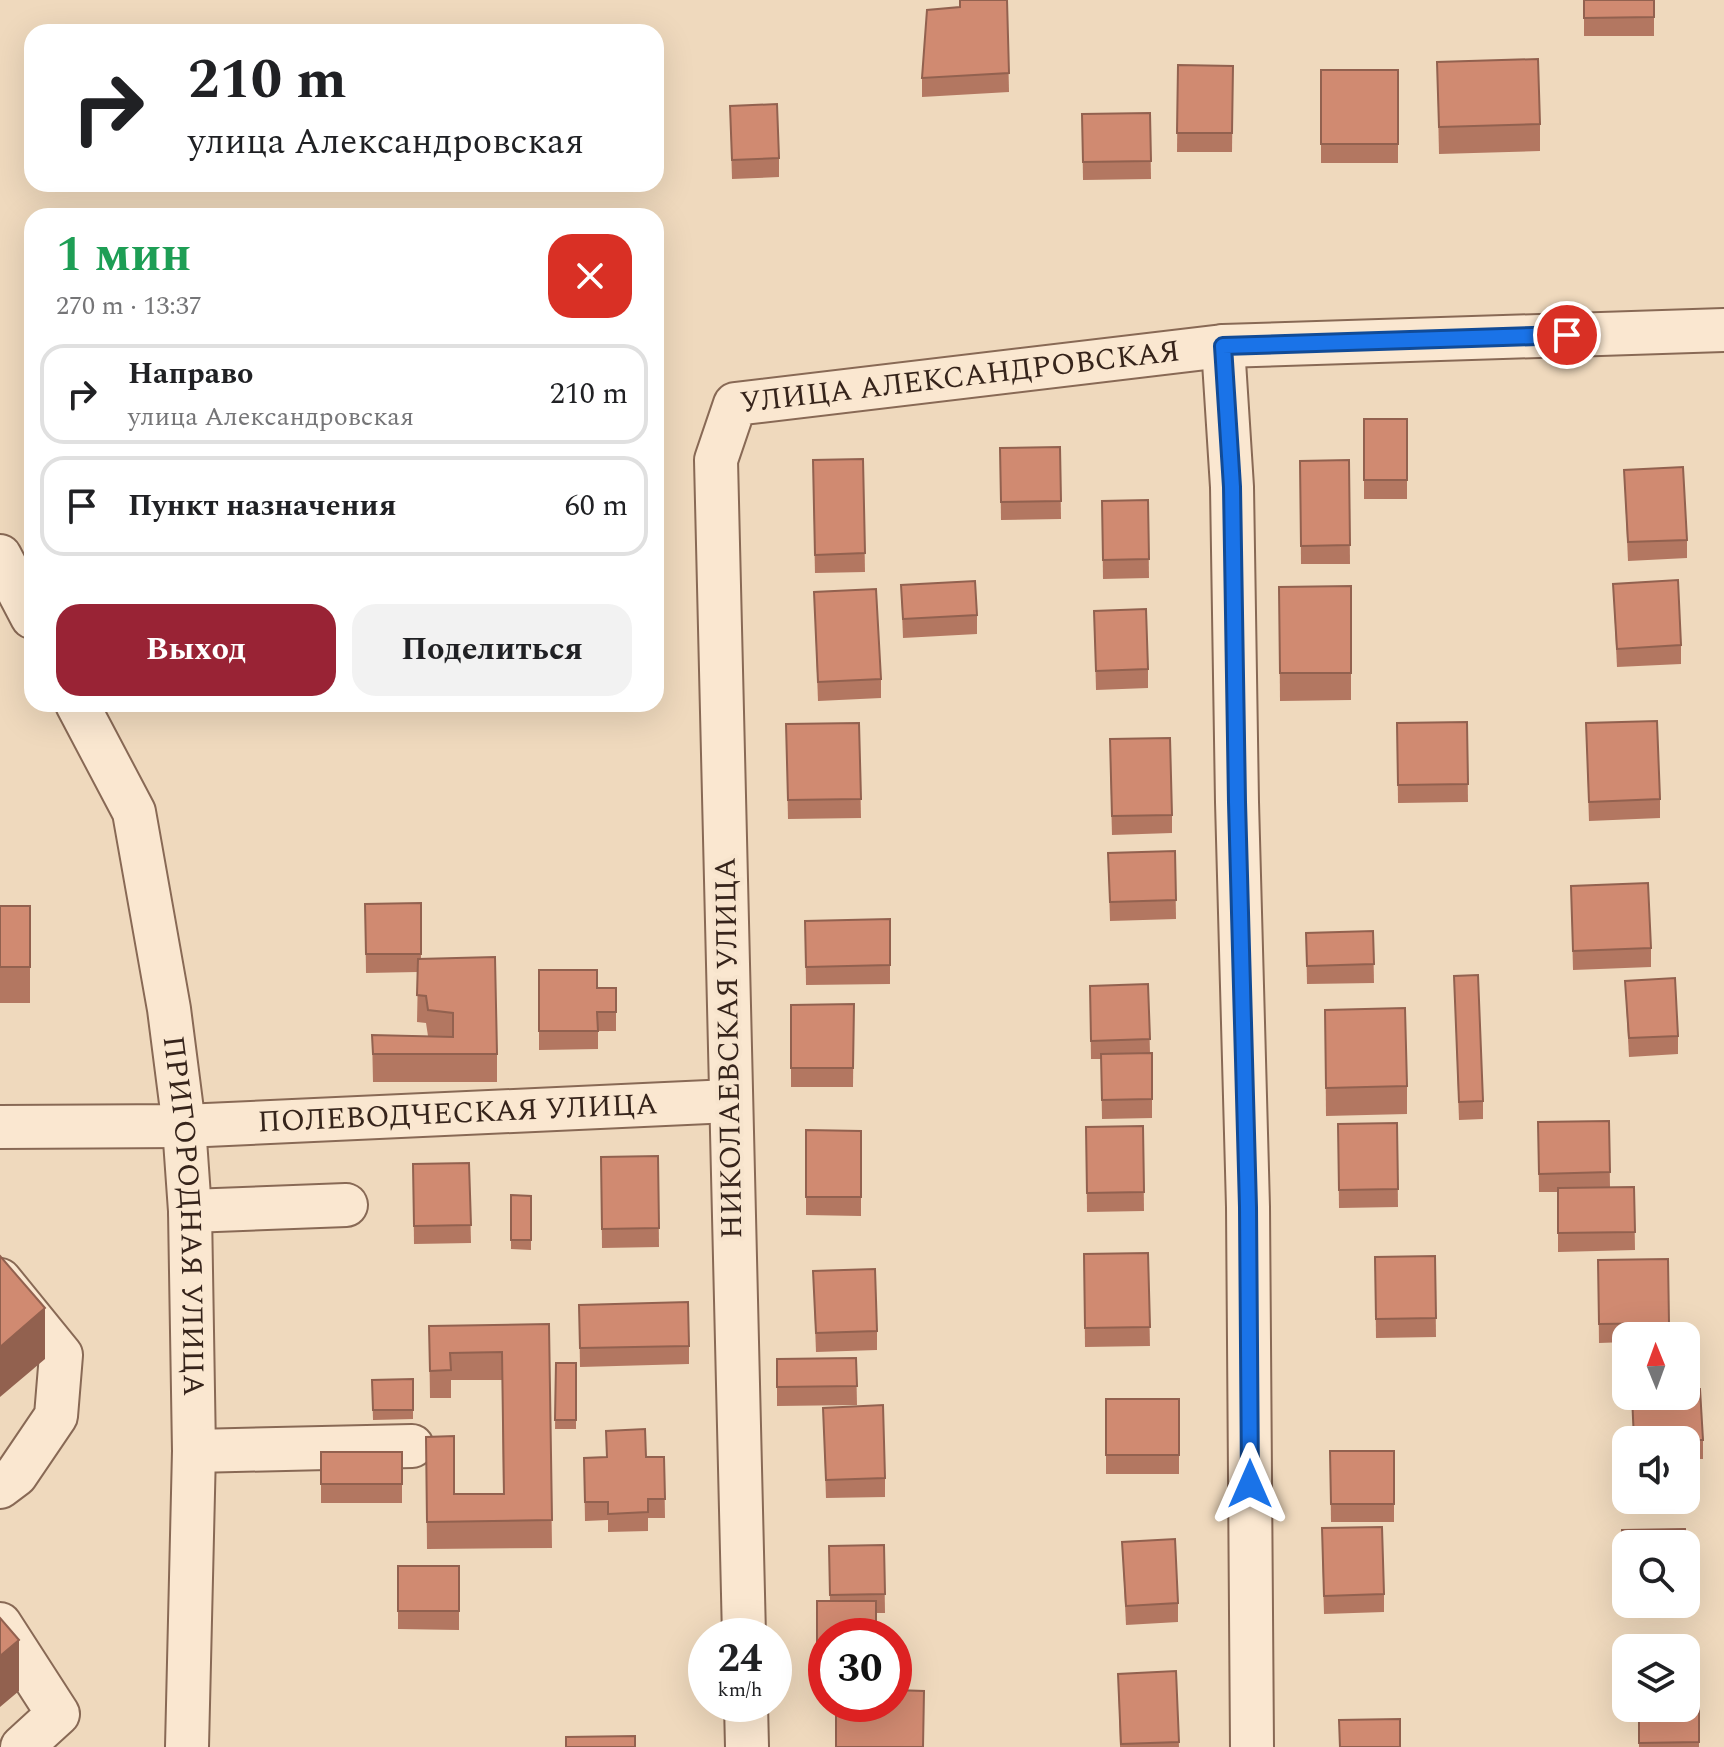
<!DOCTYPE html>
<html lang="ru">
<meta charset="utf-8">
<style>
:root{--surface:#fff;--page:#f2f2f2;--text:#202124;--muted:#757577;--line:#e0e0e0;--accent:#992335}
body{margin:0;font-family:Spectral,serif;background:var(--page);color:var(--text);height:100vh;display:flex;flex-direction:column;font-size:30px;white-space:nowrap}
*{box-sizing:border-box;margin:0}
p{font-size:26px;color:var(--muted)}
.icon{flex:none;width:44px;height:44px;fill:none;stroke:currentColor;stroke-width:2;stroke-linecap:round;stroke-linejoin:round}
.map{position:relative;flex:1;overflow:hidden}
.details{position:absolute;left:24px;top:208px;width:640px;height:504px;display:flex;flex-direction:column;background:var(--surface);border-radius:24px;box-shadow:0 8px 32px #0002}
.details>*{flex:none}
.top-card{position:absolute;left:24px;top:24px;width:640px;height:168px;border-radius:24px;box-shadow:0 8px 32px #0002;background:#fff;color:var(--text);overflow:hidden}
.needle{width:52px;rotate:359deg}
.buttons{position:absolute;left:1612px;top:1322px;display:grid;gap:16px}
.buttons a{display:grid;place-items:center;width:88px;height:88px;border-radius:16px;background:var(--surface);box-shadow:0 8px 32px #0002;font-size:40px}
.speed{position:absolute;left:688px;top:1618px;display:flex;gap:16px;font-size:40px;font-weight:700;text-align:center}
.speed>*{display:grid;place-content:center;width:104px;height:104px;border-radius:50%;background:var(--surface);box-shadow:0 8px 32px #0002;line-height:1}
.speed small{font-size:20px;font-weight:400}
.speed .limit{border:12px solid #d22;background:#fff;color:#111}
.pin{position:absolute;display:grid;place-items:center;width:68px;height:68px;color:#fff;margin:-34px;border:4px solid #fff;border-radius:50%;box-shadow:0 2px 8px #0007}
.me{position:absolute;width:88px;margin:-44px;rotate:0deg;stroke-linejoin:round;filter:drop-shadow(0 0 6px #0008)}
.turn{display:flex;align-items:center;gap:28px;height:168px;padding:0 32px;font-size:36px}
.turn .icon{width:104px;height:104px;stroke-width:2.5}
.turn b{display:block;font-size:56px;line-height:68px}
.round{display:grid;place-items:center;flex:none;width:84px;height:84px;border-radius:24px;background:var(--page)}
.summary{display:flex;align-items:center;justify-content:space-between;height:136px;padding:0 32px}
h1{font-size:48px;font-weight:700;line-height:60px;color:#1e9e55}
.primary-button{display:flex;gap:16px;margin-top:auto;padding:16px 32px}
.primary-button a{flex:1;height:92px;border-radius:24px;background:var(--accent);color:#fff;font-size:32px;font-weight:700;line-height:92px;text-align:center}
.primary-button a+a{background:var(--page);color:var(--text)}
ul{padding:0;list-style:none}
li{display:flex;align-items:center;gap:24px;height:100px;margin:0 16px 12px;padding:0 16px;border:4px solid var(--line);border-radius:24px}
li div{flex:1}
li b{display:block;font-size:30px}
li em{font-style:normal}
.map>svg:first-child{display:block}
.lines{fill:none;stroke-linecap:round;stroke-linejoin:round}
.minor-casing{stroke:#886955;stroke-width:46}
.minor{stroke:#fae7d0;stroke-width:42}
.wall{fill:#b37761}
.shaded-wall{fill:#92614f}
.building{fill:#d08a71;stroke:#92614f;stroke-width:2}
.route-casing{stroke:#114b97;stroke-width:20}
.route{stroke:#1a73e8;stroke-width:14}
.labels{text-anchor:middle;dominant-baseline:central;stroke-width:8;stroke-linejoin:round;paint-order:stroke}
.street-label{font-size:30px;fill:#36241b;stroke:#f7e4cd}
</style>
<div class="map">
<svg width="1724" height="1747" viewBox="0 0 1724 1747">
<rect width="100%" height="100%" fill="#efd9bd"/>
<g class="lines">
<defs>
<g id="minor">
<path d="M1223,346l9,141 5,315 11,405 4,540"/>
<path d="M0,556l32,61"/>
<path id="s1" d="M77,704l57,108 35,197 15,117 6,85 4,240 -7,296"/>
<path id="s2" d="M0,1127l184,-1 546,-25"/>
<path d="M190,1211l156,-6"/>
<path d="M0,1280l61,75 -5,61 -40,59 -16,12"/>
<path d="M194,1451l218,-5"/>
<path d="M0,1624l58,90 -36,33"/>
<path id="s3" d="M744,1636l-28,-1176 19,-56 488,-58 501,-16"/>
<path d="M746,1704l1,43"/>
</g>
</defs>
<!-- minor casing -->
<use href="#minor" class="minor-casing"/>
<!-- minor -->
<use href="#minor" class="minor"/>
</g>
<!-- wall -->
<g class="wall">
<path d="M1007,0l2,92 -87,5v-19l38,-71z"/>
<rect x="1584" y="0" width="70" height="36"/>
<path d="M1437,62l103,62v27l-101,3z"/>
<path d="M1178,65l55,1 -1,86h-55z"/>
<rect x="1321" y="70" width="77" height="93"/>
<path d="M730,106l49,52v19l-47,2z"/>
<path d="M1150,113l1,66 -68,1 -1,-66z"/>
<rect x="1364" y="419" width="43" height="80"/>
<path d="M1060,447l1,72 -60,1 -1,-72z"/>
<path d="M863,459l2,113 -50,1 -2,-94z"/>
<path d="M1349,460l1,104h-49l-1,-103z"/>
<path d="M1624,470l63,70v18l-59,3z"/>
<path d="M1148,500l1,78 -46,1 -1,-78z"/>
<path d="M1613,584l68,61v19l-64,3z"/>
<path d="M901,585l76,30v19l-74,4z"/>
<path d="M1351,586v114l-71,1 -1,-114z"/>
<path d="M814,592l67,87v19l-63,3z"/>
<path d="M1094,611l54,58v19l-52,2z"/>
<path d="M1467,722l1,80 -70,1 -1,-80z"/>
<path d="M859,723l2,95 -73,1 -2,-95z"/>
<path d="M1586,723l74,76v19l-71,3z"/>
<path d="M1110,758l62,57v18l-60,2z"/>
<path d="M1175,851l1,68 -66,2 -2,-68z"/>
<path d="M1571,886l80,62v19l-78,3z"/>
<path d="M421,903v55l76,96v28h-124l-1,-47 56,1 -2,-13 -9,-1 1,-50 -52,1 -1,-69z"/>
<rect x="0" y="906" width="30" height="97"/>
<path d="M890,919v65l-84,1 -1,-64z"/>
<path d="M1373,931l1,52 -67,1 -1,-51z"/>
<path d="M539,970l58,18h19v43h-18v18l-59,1z"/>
<path d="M1454,976l29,125v18l-24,1z"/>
<path d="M1625,981l53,55v18l-49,3z"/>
<path d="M1148,984l2,69h2v65l-50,1 -1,-60h-10l-1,-73z"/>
<path d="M854,1004l-1,83h-62v-82z"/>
<path d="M1325,1010l82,76v28l-81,2z"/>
<path d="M1609,1121l1,66h24l1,63 -77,2v-60h-19l-1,-70z"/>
<path d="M1397,1123l1,84 -59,1 -1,-84z"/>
<path d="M1143,1126l1,85 -57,1 -1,-85z"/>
<path d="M806,1130l55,1v85l-55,-1z"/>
<path d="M658,1156l1,91 -57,1 -1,-91z"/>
<path d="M469,1163l2,80 -57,1 -1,-80z"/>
<path d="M511,1195l20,1v54l-20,-1z"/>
<path d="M1148,1253l2,93 -65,1 -1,-93z"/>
<path d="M1435,1256l1,81 -60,1 -1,-81z"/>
<path d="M1668,1259l1,77h-43v6l-27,1 -1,-83z"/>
<path d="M813,1271l64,60v19l-61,2z"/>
<path d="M579,1305l110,41v18l-109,3z"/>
<path d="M549,1324l3,224 -125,1 -1,-112 28,57h49l-1,-114h-51v18h-21l-1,-72z"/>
<path d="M856,1358l1,47 -80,1v-47z"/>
<path d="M556,1363h20v66h-21z"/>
<path d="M413,1379v40l-40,1 -1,-40z"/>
<path d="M1632,1396l71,44v19h-17v-19h-52z"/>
<rect x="1106" y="1399" width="73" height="75"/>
<path d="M823,1408l62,70v19l-59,1z"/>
<path d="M606,1431l40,26h18l1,61h-17v13l-40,1v-12l-23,1 -1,-63 22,-1z"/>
<path d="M1330,1451h64v71h-63z"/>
<rect x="321" y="1452" width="81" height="51"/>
<path d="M1622,1530l4,14v60h60v-44v48l-63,1z"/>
<path d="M1122,1542l56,61v19l-52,3z"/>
<path d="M884,1545l1,68h-9l-50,23v34h-9v-69h13l-1,-55z"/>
<path d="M1322,1547l62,47v18l-60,2z"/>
<path d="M398,1566h61v64l-61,-1z"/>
<path d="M1176,1671l3,76h-59l-2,-73z"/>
<path d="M1699,1687v60h-60v-39z"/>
</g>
<!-- shaded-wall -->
<g class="shaded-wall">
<path d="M45,1308v51l-45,38v-50z"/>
<path d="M19,1640v51l-19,16v-51z"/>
</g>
<!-- building -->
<g class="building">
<path d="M960,0h47l2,73 -87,5 5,-68 33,-3z"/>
<path d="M1584,0h70v17l-70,1z"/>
<path d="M1538,59l2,65 -101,3 -2,-65z"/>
<path d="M1178,65l55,1 -1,67h-55z"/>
<rect x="1321" y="70" width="77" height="74"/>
<path d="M777,104l2,54 -47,2 -2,-54z"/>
<path d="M1150,113l1,48 -68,1 -1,-48z"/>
<rect x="1364" y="419" width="43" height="61"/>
<path d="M1060,447l1,54 -60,1 -1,-54z"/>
<path d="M863,459l2,94 -50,2 -2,-95z"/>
<path d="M1349,460l1,85 -49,1 -1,-85z"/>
<path d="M1683,467l4,73 -59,2 -4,-72z"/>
<path d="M1148,500l1,59 -46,1 -1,-59z"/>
<path d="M1678,580l3,65 -64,4 -4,-65z"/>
<path d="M975,581l2,34 -74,4 -2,-34z"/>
<path d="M1351,586v87h-71l-1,-86z"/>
<path d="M876,589l5,90 -63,3 -4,-90z"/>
<path d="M1146,609l2,60 -52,2 -2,-60z"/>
<path d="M1657,721l3,78 -71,3 -3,-79z"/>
<path d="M1467,722l1,62 -70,1 -1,-62z"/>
<path d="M859,723l2,76 -73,1 -2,-76z"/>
<path d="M1170,738l2,77 -60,1 -2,-77z"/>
<path d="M1175,851l1,49 -66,2 -2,-49z"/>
<path d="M1648,883l3,65 -78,3 -2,-65z"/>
<path d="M421,903v51h-55l-1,-50z"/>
<rect x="0" y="906" width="30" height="61"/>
<path d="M890,919v46l-84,2 -1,-46z"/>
<path d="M1373,931l1,33 -67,2 -1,-33z"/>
<path d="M495,957l2,97h-124l-1,-19 81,2v-24l-25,-3 -2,-14 -9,-1 1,-36z"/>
<path d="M539,970h58v18h19v24h-19l1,19h-59z"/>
<path d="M1478,975l5,126 -24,1 -5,-126z"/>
<path d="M1675,978l3,58 -49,2 -4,-57z"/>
<path d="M1148,984l2,55 -59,2 -1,-55z"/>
<path d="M854,1004l-1,64h-62v-63z"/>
<path d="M1405,1008l2,78 -81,2 -1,-78z"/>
<path d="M1152,1053v46l-50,1 -1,-46z"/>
<path d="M1609,1121l1,51 -71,2 -1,-52z"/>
<path d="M1397,1123l1,66 -59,1 -1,-66z"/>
<path d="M1143,1126l1,66 -57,1 -1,-66z"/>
<path d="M806,1130l55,1v66h-55z"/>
<path d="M658,1156l1,72 -57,1 -1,-72z"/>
<path d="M469,1163l2,62 -57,1 -1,-62z"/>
<path d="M1634,1187l1,45 -77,1v-45z"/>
<path d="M511,1195l20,1v44h-20z"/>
<path d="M1148,1253l2,74 -65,1 -1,-74z"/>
<path d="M0,1256l45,52 -45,39z"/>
<path d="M1435,1256l1,62 -60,1 -1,-62z"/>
<path d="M1668,1259l1,64 -70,1 -1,-64z"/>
<path d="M875,1269l2,62 -61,2 -3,-62z"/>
<path d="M688,1302l1,44 -109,2 -1,-43z"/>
<path d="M549,1324l3,196 -125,2 -1,-85 28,-1v58h50l-2,-142 -52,1 1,17 -21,1 -1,-45z"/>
<path d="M856,1358l1,28 -80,1v-28z"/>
<path d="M556,1363h20v57h-21z"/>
<path d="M413,1379v31h-40l-1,-30z"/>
<path d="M1700,1389l3,51h-69l-2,-44h54v-6z"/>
<rect x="1106" y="1399" width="73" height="56"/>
<path d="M883,1405l2,73 -59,2 -3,-72z"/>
<path d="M645,1429l1,28h18l1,42h-17v13l-40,2v-12h-23l-1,-44 23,-1 -1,-26z"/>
<path d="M1330,1451h64v53h-63z"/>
<rect x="321" y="1452" width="81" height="32"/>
<path d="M1382,1527l2,67 -60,2 -2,-68z"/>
<path d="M1685,1529l1,15h-60v46l-3,1 -1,-61z"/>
<path d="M1175,1539l3,64 -52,3 -4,-64z"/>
<path d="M884,1545l1,49 -55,1 -1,-49z"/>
<rect x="398" y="1566" width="61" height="45"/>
<path d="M817,1601h59v35h-50v16h-9z"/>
<path d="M0,1618l19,22 -19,16z"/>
<path d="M1176,1671l3,71 -58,2 -3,-70z"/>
<path d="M1686,1687h13v55l-60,1v-35h47z"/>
<path d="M894,1690l30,1 -1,56h-87v-43h58z"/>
<path d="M1400,1719v28h-60l-1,-27z"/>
<path d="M635,1736v11h-69v-10z"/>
</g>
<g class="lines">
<defs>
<path id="route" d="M1250,1484l-2,-277 -11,-405 -5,-315 -9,-141 344,-11"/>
</defs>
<!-- route casing -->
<use href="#route" class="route-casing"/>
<!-- route -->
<use href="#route" class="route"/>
</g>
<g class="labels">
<!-- street labels -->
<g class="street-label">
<text stroke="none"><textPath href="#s3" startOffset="1462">УЛИЦА АЛЕКСАНДРОВСКАЯ</textPath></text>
<text transform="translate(729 1048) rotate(-91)">НИКОЛАЕВСКАЯ УЛИЦА</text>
<text stroke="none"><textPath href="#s2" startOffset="458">ПОЛЕВОДЧЕСКАЯ УЛИЦА</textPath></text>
<text stroke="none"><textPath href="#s1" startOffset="530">ПРИГОРОДНАЯ УЛИЦА</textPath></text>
</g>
</g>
</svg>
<div class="buttons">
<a><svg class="needle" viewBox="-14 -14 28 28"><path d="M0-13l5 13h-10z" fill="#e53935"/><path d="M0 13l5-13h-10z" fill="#757577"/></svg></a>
<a><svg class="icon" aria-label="sound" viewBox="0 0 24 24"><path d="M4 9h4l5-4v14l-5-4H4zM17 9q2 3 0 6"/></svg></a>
<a><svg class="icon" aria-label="search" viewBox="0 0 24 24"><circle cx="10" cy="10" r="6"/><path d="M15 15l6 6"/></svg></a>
<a><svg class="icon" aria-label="layers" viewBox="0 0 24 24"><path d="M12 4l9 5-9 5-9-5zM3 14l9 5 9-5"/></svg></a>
</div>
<div class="speed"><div>24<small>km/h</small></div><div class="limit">30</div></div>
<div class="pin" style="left:1567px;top:335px;background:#d93025"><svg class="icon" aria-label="arrive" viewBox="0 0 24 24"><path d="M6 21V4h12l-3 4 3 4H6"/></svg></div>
<svg class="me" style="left:1250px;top:1484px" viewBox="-20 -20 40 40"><path d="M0-17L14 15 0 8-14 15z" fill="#1a73e8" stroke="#fff" stroke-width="4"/></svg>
<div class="top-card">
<div class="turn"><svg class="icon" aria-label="right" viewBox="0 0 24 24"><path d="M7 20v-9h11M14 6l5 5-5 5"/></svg><div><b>210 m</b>улица Александровская</div></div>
</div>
<section class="details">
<div class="summary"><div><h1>1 мин</h1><p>270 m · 13:37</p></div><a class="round" style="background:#d93025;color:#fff"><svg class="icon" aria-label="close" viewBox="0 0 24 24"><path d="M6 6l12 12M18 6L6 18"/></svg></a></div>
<ul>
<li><svg class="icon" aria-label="right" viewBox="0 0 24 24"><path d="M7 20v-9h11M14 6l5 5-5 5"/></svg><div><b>Направо</b><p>улица Александровская</p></div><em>210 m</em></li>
<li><svg class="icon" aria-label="arrive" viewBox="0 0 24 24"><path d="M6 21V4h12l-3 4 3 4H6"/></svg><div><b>Пункт назначения</b></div><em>60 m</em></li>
</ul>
<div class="primary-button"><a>Выход</a><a>Поделиться</a></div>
</section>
</div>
